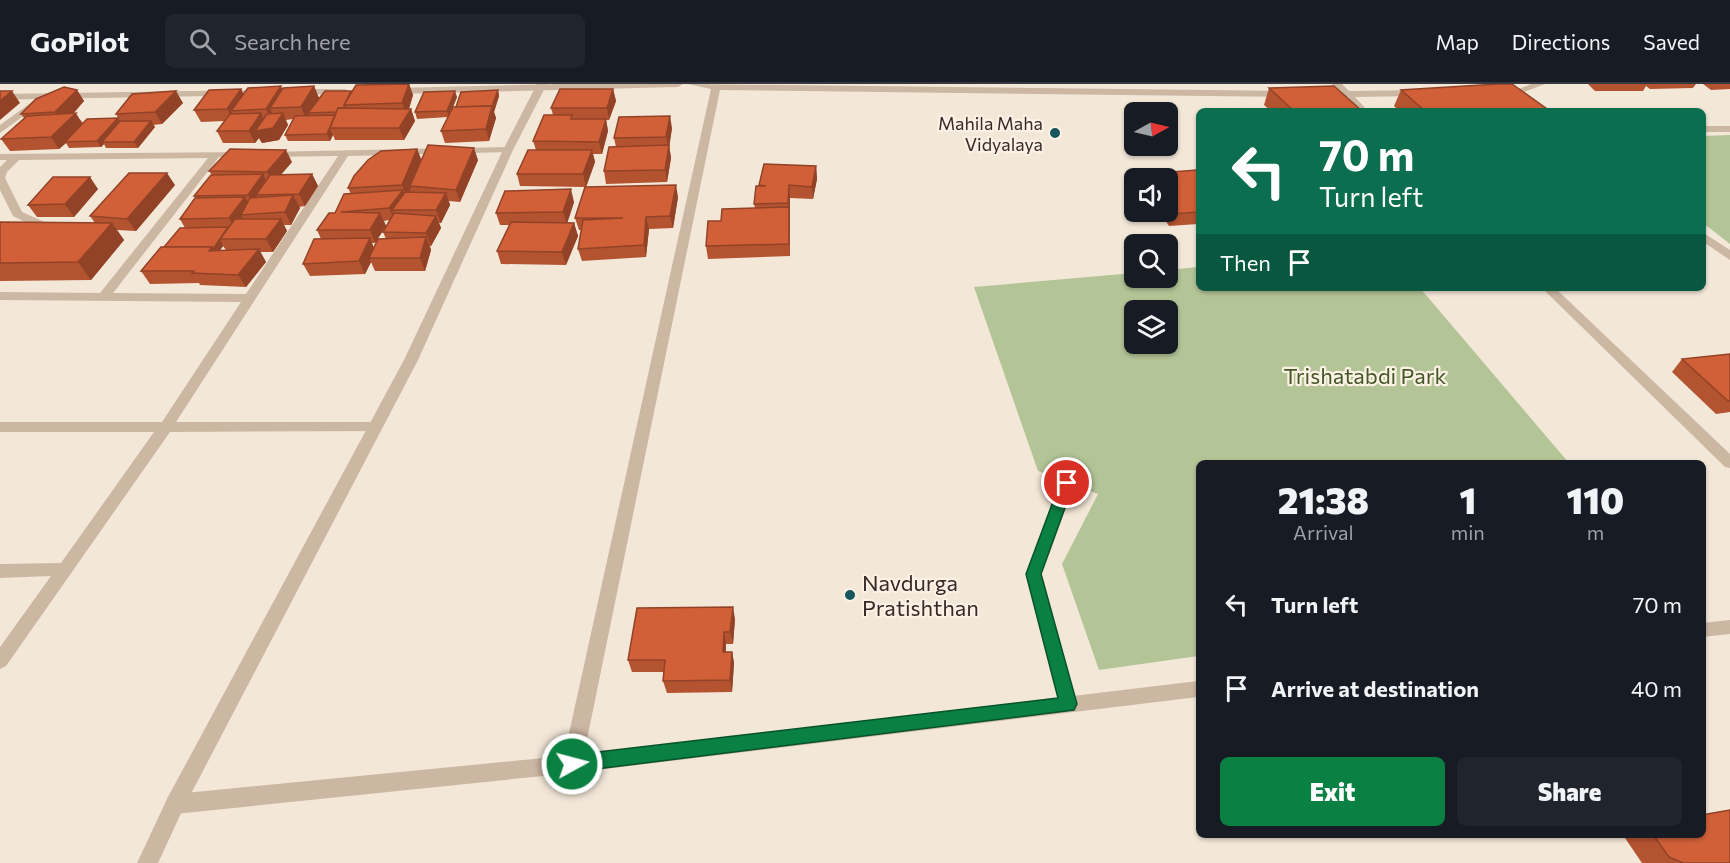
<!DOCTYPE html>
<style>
:root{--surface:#171b24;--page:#20242c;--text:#f1f3f6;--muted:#9ea1a6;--line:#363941;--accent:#0b8043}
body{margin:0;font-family:Commissioner,sans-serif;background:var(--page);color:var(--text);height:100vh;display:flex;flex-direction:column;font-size:22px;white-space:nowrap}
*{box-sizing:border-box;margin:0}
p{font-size:20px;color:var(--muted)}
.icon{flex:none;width:33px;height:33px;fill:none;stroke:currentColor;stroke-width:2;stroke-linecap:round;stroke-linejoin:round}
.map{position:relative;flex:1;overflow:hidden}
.side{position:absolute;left:1196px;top:376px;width:510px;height:378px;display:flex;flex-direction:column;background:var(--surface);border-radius:9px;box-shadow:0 2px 4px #0004}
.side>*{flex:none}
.top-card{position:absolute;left:1196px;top:24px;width:510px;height:183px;border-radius:9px;box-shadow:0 2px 4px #0004;background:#0b6e4f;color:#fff;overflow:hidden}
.needle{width:39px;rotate:82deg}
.fabs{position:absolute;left:1124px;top:18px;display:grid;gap:12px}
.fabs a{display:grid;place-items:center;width:54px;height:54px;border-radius:9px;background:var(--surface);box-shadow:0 2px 4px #0004;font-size:30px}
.pin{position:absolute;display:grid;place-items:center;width:51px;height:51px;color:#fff;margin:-26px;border:3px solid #fff;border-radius:50%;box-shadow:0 2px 6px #0007}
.me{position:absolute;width:66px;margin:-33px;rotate:83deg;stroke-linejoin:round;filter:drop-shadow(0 0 4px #0008)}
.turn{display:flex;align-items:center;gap:21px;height:126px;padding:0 24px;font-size:27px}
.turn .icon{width:78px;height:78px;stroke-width:2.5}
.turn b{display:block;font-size:42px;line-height:51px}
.then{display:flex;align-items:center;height:57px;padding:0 24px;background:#0003;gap:12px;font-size:22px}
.eta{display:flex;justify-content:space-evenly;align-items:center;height:102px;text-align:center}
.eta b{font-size:36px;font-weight:800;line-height:42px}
.action{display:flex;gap:12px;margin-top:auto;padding:12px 24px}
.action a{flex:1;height:69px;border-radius:9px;background:var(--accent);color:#fff;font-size:24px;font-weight:800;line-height:69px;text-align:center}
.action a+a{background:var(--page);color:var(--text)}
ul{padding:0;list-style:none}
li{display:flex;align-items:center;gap:18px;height:84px;padding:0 24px}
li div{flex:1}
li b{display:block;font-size:22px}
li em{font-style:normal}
header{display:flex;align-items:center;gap:36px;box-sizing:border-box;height:84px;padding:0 30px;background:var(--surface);border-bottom:2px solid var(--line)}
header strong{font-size:28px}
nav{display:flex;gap:33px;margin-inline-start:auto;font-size:21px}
.search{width:420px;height:54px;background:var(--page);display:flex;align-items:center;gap:15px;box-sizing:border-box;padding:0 21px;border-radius:9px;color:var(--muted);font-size:22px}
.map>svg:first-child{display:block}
.green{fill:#b3c496;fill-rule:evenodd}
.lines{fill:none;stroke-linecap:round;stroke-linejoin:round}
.service{fill:#ccb7a3;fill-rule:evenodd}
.minor{fill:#ccb7a3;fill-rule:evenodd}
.tertiary{fill:#ccb7a3;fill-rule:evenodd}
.wall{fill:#b45330;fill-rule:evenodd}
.shaded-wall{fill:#924327}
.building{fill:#d16038;stroke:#924327;stroke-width:1.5}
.route{fill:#0b8043;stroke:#07532c;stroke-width:1.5}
.poi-dot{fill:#17565c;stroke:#fbf1e4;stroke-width:2}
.labels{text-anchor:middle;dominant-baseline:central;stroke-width:4.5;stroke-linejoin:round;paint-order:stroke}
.far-poi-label{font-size:18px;fill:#362b26;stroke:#fbf1e4;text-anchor:end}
.park-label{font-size:22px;fill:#445727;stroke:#fbf1e4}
.poi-label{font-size:22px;fill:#362b26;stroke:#fbf1e4;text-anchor:start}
</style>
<header>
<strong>GoPilot</strong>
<div class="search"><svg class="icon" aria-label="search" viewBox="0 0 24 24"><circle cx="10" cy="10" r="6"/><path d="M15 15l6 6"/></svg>Search here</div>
<nav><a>Map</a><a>Directions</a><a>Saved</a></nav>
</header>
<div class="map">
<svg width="1730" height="779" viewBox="0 0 1730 779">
<rect width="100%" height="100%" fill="#f3e7d8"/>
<!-- green -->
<g class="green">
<path d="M1730,51v109l-28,-22 1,-86z"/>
<path d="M1198,183v21h222l149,175 -371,1v192l-99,14 -37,-106 36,-70 -60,-23 -64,-184 160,-14v5h33v-8zM1134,226h33v34h-33z"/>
</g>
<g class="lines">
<!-- service -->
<path class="service" d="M1067,393l5,2 3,4 -33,91 35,130 -3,6 -6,2 -6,-2 -3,-6 -33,-130 33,-91 3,-4z"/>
<!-- minor -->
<g class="minor">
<path d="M561,0h122l-5,3 -285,7 -5,-3 5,-3z"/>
<path d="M688,0l599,7 5,3 -5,3 -567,-7 -136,664 614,-73v16l-626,76 -397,41 -7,-3 -3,-7 3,-7 7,-3 389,-38 147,-667z"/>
<path d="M1332,0h10l7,7 70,-1 5,3 -5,3 -64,1 13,14h-11l-13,-14 -24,-1v-4l18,-1z"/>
<path d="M1531,0h14l-26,10 -5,-3z"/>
<path d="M297,5h48l5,3 -5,3 -51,-1v-4z"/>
<path d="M264,6l3,1v4l-229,4 4,3 -2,2 -40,29v-8l36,-26 -36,1v-6z"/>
<rect x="1702" y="42" width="28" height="6"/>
<path d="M508,63l4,1v4l-164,4 -172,266h199l7,5 -2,4 -210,1 -164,234 -6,3v-22l51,-71 -51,2v-14l61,-1 93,-131h-154v-10h162l79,-120 -241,-2v-8l100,1 108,-135 -189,2 -12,12 -2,6 17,34 34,15v4l-17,-2 -26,-13 -13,-26v-23l7,-7h-7v-6l248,-2 1,2 -5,3h-25l-106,136 133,1 92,-138 -70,1 -5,-3 1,-2z"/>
<path d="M1702,148l28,18v10l-28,-19z"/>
<path d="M1542,204h13l175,166v14l-5,-1z"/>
<path d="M1730,536v14l-28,3v-14z"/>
</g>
<!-- tertiary -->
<path class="tertiary" d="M537,0h10l-34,66 -95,210 -236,451 -24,52h-21l31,-66 236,-437 99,-210z"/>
</g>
<!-- wall -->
<g class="wall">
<path d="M409,0l4,11 -4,14h2l4,12 -11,19h-69l-2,-5 -3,6h-42l-3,-6 8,-16 -7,1 2,5 -9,15 -17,3 -3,-5 -4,5h-32l-6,-12 7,-10 -23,1 -7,-12 47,-21 2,5 71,-8 5,12 -4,7 36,-14 1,2z"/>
<path d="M1588,0h108l-3,4 -43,1 -4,-3 -3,5h-48z"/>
<path d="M1703,0h27v5l-19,1z"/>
<path d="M1269,4l93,23h-91l-7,-6z"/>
<path d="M613,5l3,12 -7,19h-3l2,11 -6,23h-9l2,8 -9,25 92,10 -5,31 -24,1 -3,28 -64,4 -4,-12 4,-19h-3l-4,-12 10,-31 -65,-1 -3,-12 19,-24 -3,-9 20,-26 -2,-7z"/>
<path d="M77,6l7,11 -10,12 9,10 37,-1 -4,-8 67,-11 -21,21 -9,1 2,2 -17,21h-32l-2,-4 -3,3 -32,1 -3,-5 -7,6 -49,2 -9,-12 23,-21 -3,-4z"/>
<path d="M498,6l1,6 -5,16 2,6 -7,23 -44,2 -4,-12 7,-14 -31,2 -2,-7 42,-15 -4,10h3z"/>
<path d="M1401,6l149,21h-151l-5,-5z"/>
<path d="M672,44l-3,17 2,13 -4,24 -61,2 -2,-13 12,-24 -2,-9z"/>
<path d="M417,65l4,11h57l-18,42 -11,-1 1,4 -9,18h-2l2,5 -10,18h-1l1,4 -6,21h-50l-4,-9 -6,12 -55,2 -7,-12 18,-25 -4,-9 18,-17 16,-19 -3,-6zM390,136l-7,12 3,7 -12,9 -2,-5h3l11,-17 -2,-5z"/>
<path d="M292,78l-11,12h31l6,12 -13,20 -6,1 1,1 -9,17h-7l3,6 -14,21h-13l6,10 -20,25 -46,-2 -1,-2 -49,1 -9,-13 44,-43 -5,-9 16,-21 -2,-2 18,-21 -3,-4zM223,162l3,4h-6z"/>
<path d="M816,82l1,13 -4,20 -23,-1v58l-82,3 -2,-13 49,-38 -1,-4 5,-19z"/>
<path d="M1198,87v53l-29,2 -9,-14h7v-34h-21l1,-4z"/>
<path d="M175,101l-39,46 -19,-1 7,10 -33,40 -91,1v-59l95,1 -5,-7z"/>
<path d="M98,105l-24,28h-37l-9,-12z"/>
<path d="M574,118l-7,21h7l4,13 -12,29 -65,-1 -4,-13 13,-26h-10l-4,-12z"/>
<path d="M1730,270v58l-14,2 -44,-42 10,-13z"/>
<path d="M735,535l-2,25h-7v8h6l2,11 -2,29 -65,1 -4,-12 1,-9h-32l-4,-12z"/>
<path d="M1628,752h74l28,27h-88l-17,-25z"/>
</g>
<!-- shaded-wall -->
<g class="shaded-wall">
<path d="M409,0l4,11 -6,20 -5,-12z"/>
<path d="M281,2l5,12 -16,10 4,9 -3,4 -5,-12z"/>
<path d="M314,2l5,12 -10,15h-1l1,2 -3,4 -5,-12z"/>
<path d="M241,5l6,12 -16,10 4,8 -2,2 -6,-12z"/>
<path d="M613,5l3,12 -7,19 -2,-12z"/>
<path d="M77,6l7,11 -21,23 -8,-12z"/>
<path d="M498,6l1,6 -5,16 2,6 -7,23 -3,-12z"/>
<path d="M12,7l8,12 -20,17v-19z"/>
<path d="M176,7l7,12 -21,21 -7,-12z"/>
<path d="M455,7l2,6 -8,20 -2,-6z"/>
<path d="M411,25l4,12 -11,19 -5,-12z"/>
<path d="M76,29l7,12 -18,17 1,1 -7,6 -8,-12z"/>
<path d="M261,29l6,12 16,-12 5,12 -9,15 -17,3 -3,-5 -4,5 -6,-12z"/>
<path d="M670,32l2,12 -3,21 -3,-12z"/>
<path d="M118,34l4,6 -20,18 2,2 -3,3 -4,-6z"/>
<path d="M606,35l2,12 -6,23 -3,-12z"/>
<path d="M151,37l4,6 -17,21 -4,-6z"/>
<path d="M330,45l3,6 -3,6 -3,-7z"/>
<path d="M669,61l2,13 -4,24 -2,-12z"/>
<path d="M474,64l4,12 -18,42 -4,-12z"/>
<path d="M417,65l5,12 -12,25 1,2 -4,9 -5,-12z"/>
<path d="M286,66l6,12 -19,22 -6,-12z"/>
<path d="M592,66l3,12 -9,25 -3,-13z"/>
<path d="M816,82l1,13 -4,20 -1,-12z"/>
<path d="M167,89l8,12 -39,46 -9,-12z"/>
<path d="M263,90l6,13 -13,8 3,6 -5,6 -6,-12z"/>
<path d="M312,90l6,12 -13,20 -6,-12z"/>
<path d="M90,93l8,12 -24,28 -9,-13z"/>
<path d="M676,101l2,12 -5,31 -3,-12z"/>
<path d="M789,101l1,13v58l-2,-53z"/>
<path d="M571,105l3,13 -7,22 -4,-12z"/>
<path d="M403,106l5,12 -16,8 3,8 -1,2 -5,-12z"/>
<path d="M446,109l4,12 -9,18 -5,-13z"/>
<path d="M293,111l7,13 -9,17 -6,-13z"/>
<path d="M245,113l7,12 -11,6 3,5 -8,10 -7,-12z"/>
<path d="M380,129l6,13 -11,17 -5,-13z"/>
<path d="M436,132l5,12 -10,18 -5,-13z"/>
<path d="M646,133l3,12 -3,28 -2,-12z"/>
<path d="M281,135l6,12 -14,21 -7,-13z"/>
<path d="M112,139l12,17 -33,40 -13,-18z"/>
<path d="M574,139l4,13 -12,29 -4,-13z"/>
<path d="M228,143l-8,12 3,7 -6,9 -8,-4z"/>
<path d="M426,153l5,13 -6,21 -5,-13z"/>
<path d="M370,154l5,13 -6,7 2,4 -6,12 -6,-13z"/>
<path d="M259,165l7,13 -20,25 -8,-12z"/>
<path d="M733,523l2,12 -2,25 -3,-12z"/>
<path d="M724,548l2,12 -1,19 -2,-11z"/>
<path d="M732,568l2,11 -2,29 -2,-12z"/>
</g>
<!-- building -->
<g class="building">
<path d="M409,0l-7,19 -58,2 12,-20z"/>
<path d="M1498,0h14l38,27h-125l-24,-21z"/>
<path d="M281,2l-15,23 -35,2 17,-23z"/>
<path d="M314,2l-13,21 -31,1 13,-20z"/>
<path d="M1334,2l28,25h-68l-25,-23z"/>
<path d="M64,3l13,3 -22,22 -34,2 15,-15z"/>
<path d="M241,5l-14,20 -33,1 15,-20z"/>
<path d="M560,5h53l-6,19h-56z"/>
<path d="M498,6l-6,16 -36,1 5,-15z"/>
<path d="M0,7h12l-12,10z"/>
<path d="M176,7l-21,21 -39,2 16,-20z"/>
<path d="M325,7h26l-7,14h1l-1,3h-6l-1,4 -29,1z"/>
<path d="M455,7l-8,20 -32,1 9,-20z"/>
<path d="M492,22l-6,23 -45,2 12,-24z"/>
<path d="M338,24l73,1 -12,19h-69z"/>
<path d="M76,29l-25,24 -50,2 26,-23z"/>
<path d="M261,29l-12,18h-32l13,-17z"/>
<path d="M283,29l-10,15 -18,3 12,-17z"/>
<path d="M335,31l-8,19 -42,1 10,-19z"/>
<path d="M544,31h28l-1,4h35l-7,23 -66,-1z"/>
<path d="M670,32l-4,21 -52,1 5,-21z"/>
<path d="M118,34l-21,23 -32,1 22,-23z"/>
<path d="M120,37h31l-17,21h-32z"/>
<path d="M428,61l46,3 -18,42 -46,-4z"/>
<path d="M669,61l-4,25 -61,1 5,-24z"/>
<path d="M230,65l56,1 -19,22 -58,-1z"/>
<path d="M417,65l-15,36 -54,3 6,-12 14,-16 13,-9z"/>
<path d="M528,66h64l-9,24h-66z"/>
<path d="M764,80l52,2 -4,21 -23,-2 -1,18 -34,1 2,-18h10l-7,-1z"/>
<path d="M1197,86l1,1v41l-26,2 -5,-9v-27h-17l-3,-4z"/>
<path d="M129,89h38l-40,46 -37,-3z"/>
<path d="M263,90l-15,21 -54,1 17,-21z"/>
<path d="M312,90l-13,20 -43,1 14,-20z"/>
<path d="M53,93h37l-25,27 -37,1z"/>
<path d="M676,101l-6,31 -24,1 -2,28 -66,4 5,-29 40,-2h-48l10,-31z"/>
<path d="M571,105l-8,23 -67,1 9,-22z"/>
<path d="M403,106l-14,18 -48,4 39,1 -10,17h-53l12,-17h6l9,-19z"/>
<path d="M405,108l41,1 -10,17h-44z"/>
<path d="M293,111l-8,17 -44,3 9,-17z"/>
<path d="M245,113l-16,21 -49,1 15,-21z"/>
<path d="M789,123v37l-83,2 2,-25h13l1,-12z"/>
<path d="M394,129l42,3 -10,17 -43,-1z"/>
<path d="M235,135h46l-15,20h-46z"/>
<path d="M0,138l112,1 -34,39 -78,1z"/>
<path d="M511,138l63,1 -12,29 -65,-1z"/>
<path d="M228,143l-15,22 -1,-2h-48l16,-19z"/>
<path d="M426,153l-6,21h-51l9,-19z"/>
<path d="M370,154l-11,23 -56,3 11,-25z"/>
<path d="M161,163h51l-3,4 50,-2 -21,26 -46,-2 2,-2h-53z"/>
<path d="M1730,270v47h-2l-46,-42z"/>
<path d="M733,523l-3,25h-6l-1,20h9l-2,28 -67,1 2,-21h-37l9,-52z"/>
<path d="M1730,726v53h-47l-14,-6 -15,-21h48v-21z"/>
</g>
<!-- route -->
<path class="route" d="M1067,394l7,5 -33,91 36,130 -3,6 -502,62 -6,-3 -3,-5 3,-6 6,-3 486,-57 -32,-124 34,-91z"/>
<!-- markers -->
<g class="poi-dot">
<circle cx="1055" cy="49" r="6"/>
<circle cx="850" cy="511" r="6"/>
</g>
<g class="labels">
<!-- far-poi labels -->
<g class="far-poi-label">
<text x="1043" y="39">Mahila Maha<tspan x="1043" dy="21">Vidyalaya</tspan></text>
</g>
<!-- park labels -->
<g class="park-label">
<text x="1365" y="291">Trishatabdi Park</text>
</g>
<!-- poi labels -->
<g class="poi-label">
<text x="862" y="498">Navdurga<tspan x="862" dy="25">Pratishthan</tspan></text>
</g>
</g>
</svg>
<div class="fabs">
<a><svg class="needle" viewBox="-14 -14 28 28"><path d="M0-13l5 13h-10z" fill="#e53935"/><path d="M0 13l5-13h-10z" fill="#9ea1a6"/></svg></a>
<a><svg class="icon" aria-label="sound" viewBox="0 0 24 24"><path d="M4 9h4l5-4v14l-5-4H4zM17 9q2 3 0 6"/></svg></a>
<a><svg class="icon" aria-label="search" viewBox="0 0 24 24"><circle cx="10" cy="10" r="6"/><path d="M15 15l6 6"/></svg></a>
<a><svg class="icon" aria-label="layers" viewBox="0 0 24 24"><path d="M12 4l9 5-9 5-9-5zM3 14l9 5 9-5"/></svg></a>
</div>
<div class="pin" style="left:1067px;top:399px;background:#d93025"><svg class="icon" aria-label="arrive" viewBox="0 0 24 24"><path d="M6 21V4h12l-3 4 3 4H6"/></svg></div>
<svg class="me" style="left:572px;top:680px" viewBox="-20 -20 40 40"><circle r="17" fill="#0b8043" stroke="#fff" stroke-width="3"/><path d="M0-11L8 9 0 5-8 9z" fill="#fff"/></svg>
<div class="top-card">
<div class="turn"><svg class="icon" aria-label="left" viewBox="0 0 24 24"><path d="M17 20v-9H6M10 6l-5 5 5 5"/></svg><div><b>70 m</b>Turn left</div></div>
<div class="then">Then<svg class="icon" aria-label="arrive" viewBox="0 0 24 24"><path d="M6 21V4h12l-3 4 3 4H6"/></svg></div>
</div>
<section class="side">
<div class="eta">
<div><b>21:38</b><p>Arrival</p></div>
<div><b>1</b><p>min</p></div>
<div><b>110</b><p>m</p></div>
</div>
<ul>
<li><svg class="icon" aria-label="left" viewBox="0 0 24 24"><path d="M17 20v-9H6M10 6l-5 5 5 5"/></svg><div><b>Turn left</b></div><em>70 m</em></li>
<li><svg class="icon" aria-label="arrive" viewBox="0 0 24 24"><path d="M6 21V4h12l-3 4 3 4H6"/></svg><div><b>Arrive at destination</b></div><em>40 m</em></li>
</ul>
<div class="action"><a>Exit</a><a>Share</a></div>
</section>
</div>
